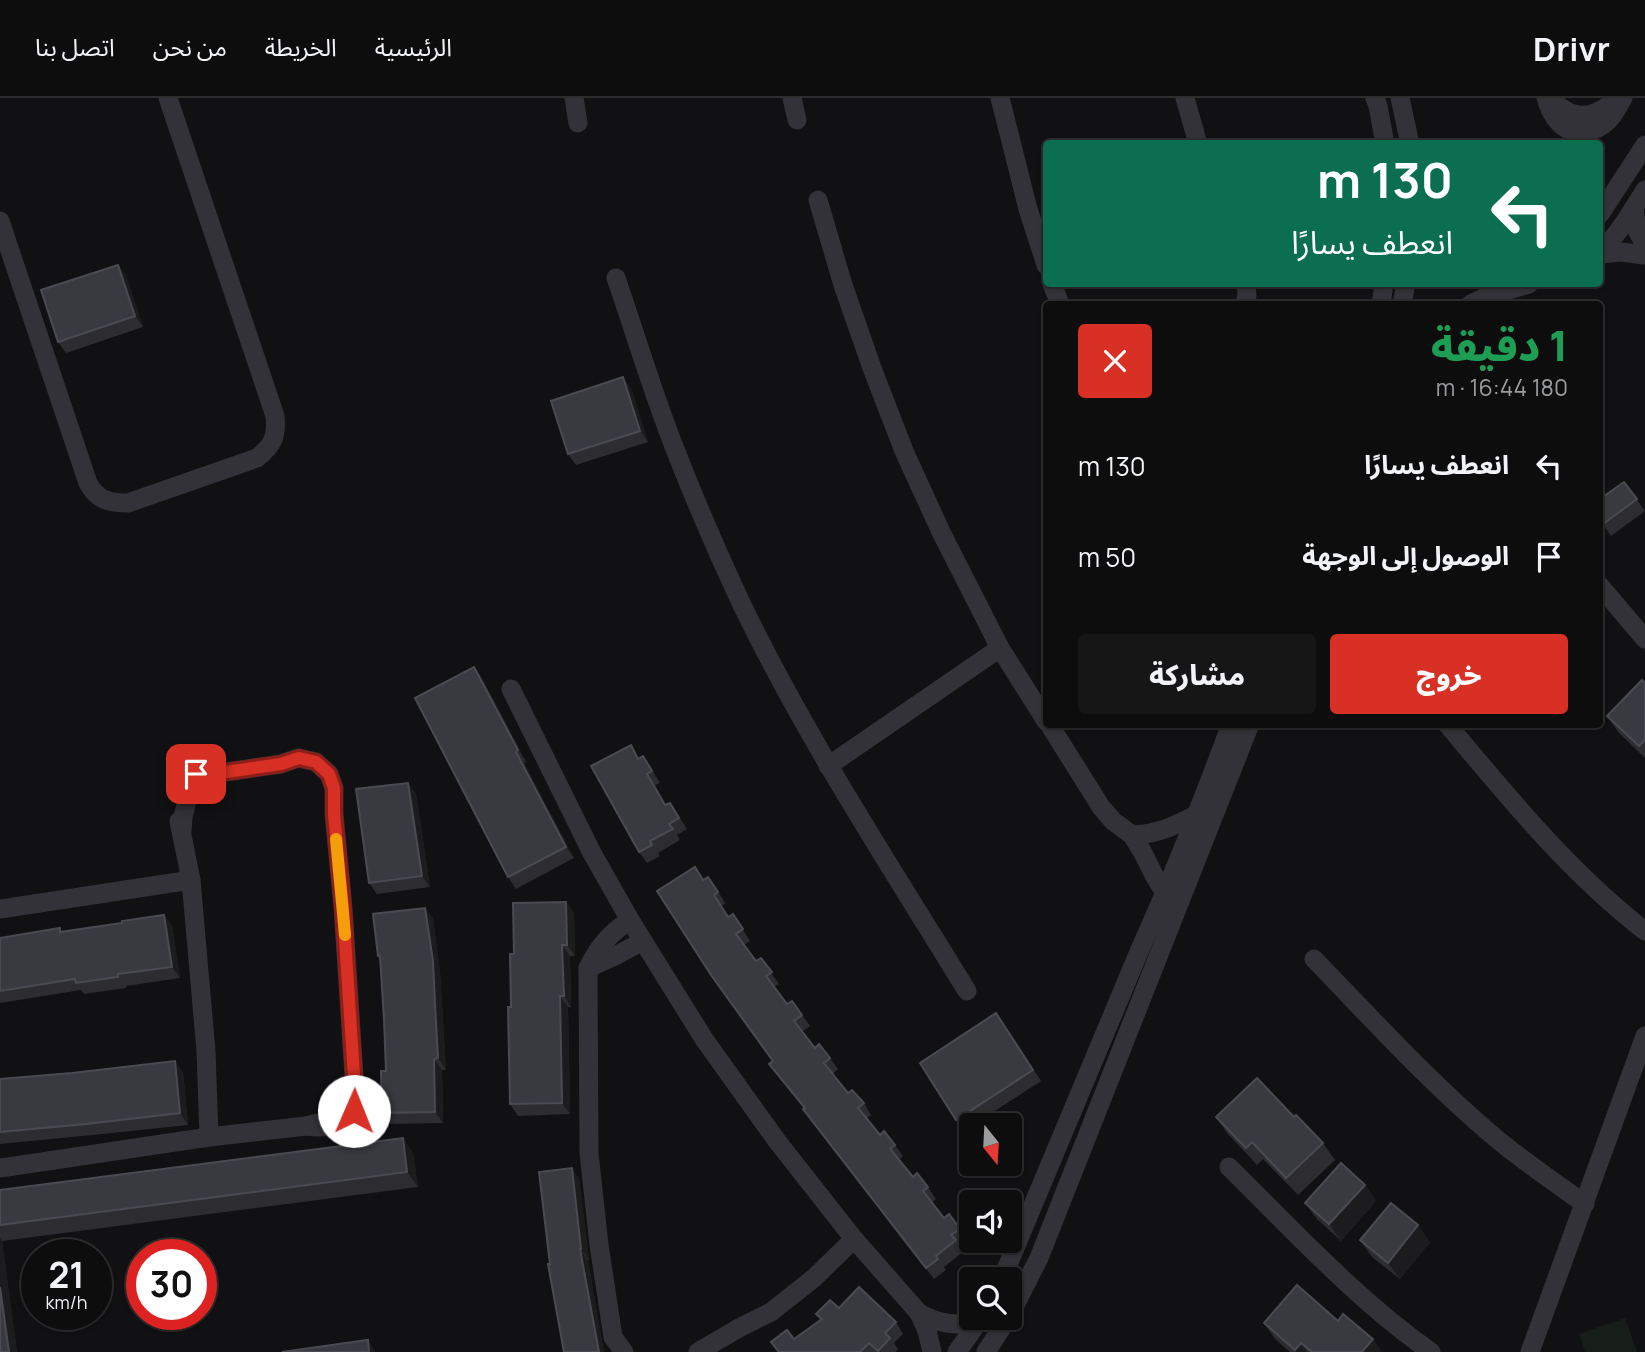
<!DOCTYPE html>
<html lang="ar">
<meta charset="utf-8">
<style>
:root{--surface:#0d0d0e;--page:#161617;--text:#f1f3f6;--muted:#9a9c9e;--line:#2d2d2e;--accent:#d93025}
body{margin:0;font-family:Manrope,"Noto Sans Arabic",sans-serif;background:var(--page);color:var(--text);direction:rtl;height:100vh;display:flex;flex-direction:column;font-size:26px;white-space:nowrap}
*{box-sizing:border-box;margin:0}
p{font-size:23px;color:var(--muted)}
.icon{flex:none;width:38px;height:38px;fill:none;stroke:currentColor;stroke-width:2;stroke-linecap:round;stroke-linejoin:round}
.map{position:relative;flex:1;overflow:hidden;direction:ltr}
.sheet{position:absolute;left:1043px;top:203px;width:560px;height:427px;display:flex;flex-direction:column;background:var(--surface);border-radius:7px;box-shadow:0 2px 5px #0004,0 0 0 2px var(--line);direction:rtl}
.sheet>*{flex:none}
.hud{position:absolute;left:1043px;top:42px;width:560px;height:147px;border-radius:7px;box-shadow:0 2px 5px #0004,0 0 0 2px var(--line);direction:rtl;background:#0b6e4f;color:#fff;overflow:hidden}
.needle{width:46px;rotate:162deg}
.tools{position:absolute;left:959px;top:1015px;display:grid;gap:14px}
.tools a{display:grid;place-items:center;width:63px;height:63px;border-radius:7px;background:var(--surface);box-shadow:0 2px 5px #0004,0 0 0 2px var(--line);font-size:35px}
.speed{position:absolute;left:21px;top:1141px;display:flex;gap:14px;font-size:35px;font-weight:700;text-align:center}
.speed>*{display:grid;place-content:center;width:91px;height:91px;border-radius:50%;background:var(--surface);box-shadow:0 2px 5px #0004,0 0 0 2px var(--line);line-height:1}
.speed small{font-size:18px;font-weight:400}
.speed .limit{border:10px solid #d22;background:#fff;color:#111}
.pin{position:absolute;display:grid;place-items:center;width:60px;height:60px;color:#fff;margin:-30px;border-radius:14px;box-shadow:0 4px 10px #0006}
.me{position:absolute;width:77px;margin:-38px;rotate:1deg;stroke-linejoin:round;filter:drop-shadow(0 0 5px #0008)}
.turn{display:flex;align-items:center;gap:24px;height:147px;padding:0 35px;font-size:32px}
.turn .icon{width:91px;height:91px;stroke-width:2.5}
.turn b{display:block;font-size:49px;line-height:60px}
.round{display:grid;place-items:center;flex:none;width:74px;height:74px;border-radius:7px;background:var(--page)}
.head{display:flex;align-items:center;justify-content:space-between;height:119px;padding:0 35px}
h1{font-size:42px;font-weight:800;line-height:52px;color:#1e9e55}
.primary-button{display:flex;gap:14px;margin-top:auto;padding:14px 35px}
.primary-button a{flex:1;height:80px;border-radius:7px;background:var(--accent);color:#fff;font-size:28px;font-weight:800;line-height:80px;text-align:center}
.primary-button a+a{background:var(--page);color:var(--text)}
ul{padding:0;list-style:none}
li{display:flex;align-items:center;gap:21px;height:91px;padding:0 35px}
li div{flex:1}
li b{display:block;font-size:26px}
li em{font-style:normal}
header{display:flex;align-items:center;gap:42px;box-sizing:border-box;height:98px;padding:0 35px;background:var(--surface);border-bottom:2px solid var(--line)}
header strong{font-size:33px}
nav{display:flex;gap:38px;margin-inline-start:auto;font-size:24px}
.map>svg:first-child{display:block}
.green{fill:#171e19}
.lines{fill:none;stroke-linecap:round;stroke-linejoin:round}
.street{stroke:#323238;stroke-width:19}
.wall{fill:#2d2d31}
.shaded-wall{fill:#1c1c1f}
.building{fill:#393a3f;stroke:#4a4b52;stroke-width:2}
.route-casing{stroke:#8d1f18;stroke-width:18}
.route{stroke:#d93025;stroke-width:12}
.slow{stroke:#f59e0b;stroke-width:12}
</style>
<header>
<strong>Drivr</strong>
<nav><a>الرئيسية</a><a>الخريطة</a><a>من نحن</a><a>اتصل بنا</a></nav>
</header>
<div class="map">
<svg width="1645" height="1254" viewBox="0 0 1645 1254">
<rect width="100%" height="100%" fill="#111113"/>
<!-- green -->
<path class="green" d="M1625,1220l12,34h-52l-6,-18z"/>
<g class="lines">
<!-- street -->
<g class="street">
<path d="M574,0l4,25"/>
<path d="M792,0l5,22"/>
<path d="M1000,0l28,111 18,56"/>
<path d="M1185,0l13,46"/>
<path d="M1375,0l3,8 7,38"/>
<path d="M1400,0l10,46"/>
<path d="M1546,0c8,28 29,46 57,27 10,-7 14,-17 20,-27"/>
<path d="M1550,0c21,22 41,23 64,3"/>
<path d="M818,102l25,85 29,83 32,83 37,81 59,116 46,73"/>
<path d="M1634,110l3,22 8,16"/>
<path d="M1600,116l45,-69"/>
<path d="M0,123l88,262c9,17 21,20 40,20l129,-45c16,-13 20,-21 18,-42l-107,-318"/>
<path d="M1600,154c19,-18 31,-40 45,-62"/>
<path d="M1600,156l21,-2 24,3"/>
<path d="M616,180c19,55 36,112 57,166 21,54 44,108 69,161 65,134 147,259 225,386"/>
<path d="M1052,186l8,20"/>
<path d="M1245,206l2,-9 -1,-11"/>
<path d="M1381,206l3,-20"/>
<path d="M1402,206l4,-20"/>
<path d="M1471,206l16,-8 42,-12"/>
<path d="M1600,488l45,53"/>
<path d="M511,591l81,164 38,67 74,119 73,102 77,98 65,74 8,18 5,21"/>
<path d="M1049,626l52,83 12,14 19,14 11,18 12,24 10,16"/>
<path d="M1447,626c62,74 122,148 198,207"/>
<path d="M828,668l172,-118"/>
<path d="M179,723l12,59 15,171 3,86"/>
<path d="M182,733l1,-14 4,-16 9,-13 13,-10 17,-6 55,-8 17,-6 18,4 13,12 5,14v26l9,93 11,169c1,7 4,15 3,22 -1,28 -30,31 -51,28"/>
<path d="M1132,737c28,-1 41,-9 66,-21"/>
<path d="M0,811l191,-29"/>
<path d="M1314,861c60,62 118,126 184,181 28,23 57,43 87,64"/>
<path d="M588,870l29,-13 26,-14"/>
<path d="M1229,1069c65,64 127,132 202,185"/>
<path d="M0,1070l209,-31 97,-11 12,-3"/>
<path d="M1002,1181l139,-332c33,-73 62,-147 90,-223"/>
<path d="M919,1215c19,11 37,13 59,9"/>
<path d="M1010,1217l29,-57 211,-534"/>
<path d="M624,1254l-11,-15 -14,-92 -10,-92 -1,-185c10,-21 22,-35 42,-48"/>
<path d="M698,1254l41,-24 32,-16 43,-34 40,-39"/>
<path d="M957,1254l24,-34"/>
<path d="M986,1254l22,-34"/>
<path d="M1530,1254l115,-316"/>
</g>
</g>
<!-- wall -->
<g class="wall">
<path d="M118,167l8,11 17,51 -77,26 -8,-11z"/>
<path d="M631,290l17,54 -72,23 -8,-11z"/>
<path d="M1624,384l21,29 -34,25 -11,-16z"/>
<path d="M474,569l8,11 44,84 -2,1 50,95 -58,31 -8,-12z"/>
<path d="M1645,585v75l-26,-25 -12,-17z"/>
<path d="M640,660l11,9 9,16 -5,2 11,20 4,-2 17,26 -10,6 3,5 -22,13 2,3 -13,7 -8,-11z"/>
<path d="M408,685l8,11 14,93 -53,7 -8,-11z"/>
<path d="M704,782l12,8 9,15 -3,3 7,11 4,-3 17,27 -6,4 12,16 5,-3 18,26 -5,3 13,17 5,-3 18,25 -8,6 13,16 15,10 8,11 -5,5 15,19 16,10 7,12 -4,3 13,17 15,10 8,11 -4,4 14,17 15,10 8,12 -4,3 12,16 16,11 8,11 -8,6 3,6 -19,15 2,3 -12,9 -123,-159 -8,-11 1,-1 -35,-44 4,-3z"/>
<path d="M566,804l8,11 1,43h-5l1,51h-3l2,107 -52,2 -8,-12 4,-150z"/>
<path d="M425,810l8,11 7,53 6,98h-4l1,53 -53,1 -8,-11 4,-42 -6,-112 -2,-3z"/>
<path d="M164,817l8,11 8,52 -54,8v2l-42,6 -3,-4 -81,13v-65l60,-10 2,4 60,-9z"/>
<path d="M996,915l45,68 -68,44h-2v1l-7,5 -8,-11z"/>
<path d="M183,974l5,53 -95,10 -93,9v-65z"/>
<path d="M1216,1019h78l29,26 12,17 -37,35 -35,-36 -6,6 -29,-31z"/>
<path d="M413,1055l5,34 -416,54 15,111h-17v-162z"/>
<path d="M579,1081l10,81 -1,1 16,91h-40l-14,-88z"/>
<path d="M1365,1087l11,16 -35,40 -24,-22 -12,-16z"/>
<path d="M1360,1142l70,2 -30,37 -28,-22z"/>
<path d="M839,1210l57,14 7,12 -9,9 4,6 -2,3h-117l41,-32 -4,-6z"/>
<path d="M1338,1223l35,18 9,13h-92l-15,-13 -11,-16z"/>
</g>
<!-- shaded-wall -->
<g class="shaded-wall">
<path d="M118,167l8,11 17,51 -8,-11z"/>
<path d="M623,279l8,11 17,54 -8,-11z"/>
<path d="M474,569l8,11 44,84 -8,-12z"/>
<path d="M516,654l8,11 50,95 -8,-11z"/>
<path d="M643,658l8,11 9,16 -8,-12z"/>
<path d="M647,676l8,11 18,32 -8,-12z"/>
<path d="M408,685l8,11 14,93 -8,-11z"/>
<path d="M566,804l8,11 1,43 -8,-11z"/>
<path d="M425,810l8,11 7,53 6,98 -8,-12z"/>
<path d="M164,817l8,11 8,52 -8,-11z"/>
<path d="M562,847l8,11 1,51 -7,-11z"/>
<path d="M560,898l8,11 2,107 -8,-11z"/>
<path d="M434,961l8,11 1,53 -8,-11z"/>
<path d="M175,963l8,11 5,53 -8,-12z"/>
<path d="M403,1040l10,15 5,34 -11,-15z"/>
<path d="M572,1070l7,11 10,81 -8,-11z"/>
<path d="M1365,1087l11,16 -35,40 -12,-17z"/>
<path d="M1418,1127l12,17 -30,37 -12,-16z"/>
<path d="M0,1140l2,3 15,111h-8l-9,-65z"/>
<path d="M580,1151l8,12 16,91h-5z"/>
<path d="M1373,1241l9,13h-20z"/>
<path d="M368,1242l8,12h-7z"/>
<path d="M1301,1245l6,9h-11l-1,-2z"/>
</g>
<!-- building -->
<g class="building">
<path d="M118,167l17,51 -77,26 -17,-52z"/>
<path d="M623,279l17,54 -72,23 -17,-53z"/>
<path d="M1624,384l13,17 -34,25 -3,-5v-20z"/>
<path d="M474,569l44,83 -2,2 50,95 -58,30 -93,-179z"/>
<path d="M1642,582l3,3v57l-6,6 -32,-30z"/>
<path d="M631,647l7,14 5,-3 9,15 -5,3 18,31 5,-2 9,15 -10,6 4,5 -23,12 2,4 -13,7 -48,-86z"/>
<path d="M408,685l14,93 -53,7 -13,-94z"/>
<path d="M695,769l8,13 5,-3 10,15 -4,3 14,22 5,-3 10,15 -7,5 20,27 5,-3 11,14 -6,4 21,28 5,-3 10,14 -8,6 21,27 4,-4 11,14 -6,5 24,30 4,-3 12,13 -6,5 22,27 4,-4 11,14 -5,4 23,28 4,-4 11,14 -5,4 21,27 5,-4 11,15 -9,6 5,5 -20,16 2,3 -12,9 -123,-159 2,-1 -36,-44 4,-3 -62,-86 -54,-84z"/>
<path d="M566,804l1,43h-5l2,51h-4l2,107 -52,1 -2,-97h3l-1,-53h4l-1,-51z"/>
<path d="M425,810l8,53 2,43 3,54 -4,1 1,53 -53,1 -1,-42h5l-2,-52 -4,-63h-2l-5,-42z"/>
<path d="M164,817l8,52 -54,7v3l-42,6 -1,-4 -75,12v-53l60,-10v4l62,-9v-2z"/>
<path d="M996,915l37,57 -77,50 -36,-57z"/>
<path d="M175,963l5,52 -94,11 -86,8v-53l72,-6z"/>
<path d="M1257,980l37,39 2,-2 27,28 -37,35 -34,-36 -6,6 -30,-31z"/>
<path d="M403,1040l4,34 -407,53v-35z"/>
<path d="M1341,1065l24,22 -36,39 -24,-21z"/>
<path d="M572,1070l9,81h-1l19,103h-35l-16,-88h2l-11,-92z"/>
<path d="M1391,1105l27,22 -30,38 -28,-23z"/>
<path d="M1297,1187l41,36 5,-7 30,25 -11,13h-50l-11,-9 -6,7 -31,-27z"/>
<path d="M0,1189l9,65h-9z"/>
<path d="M859,1189l37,35 -11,11 5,5 -12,13 -9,-8 -9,9h-81l-8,-10 16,-12 7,9 28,-20 -6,-5 14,-14 9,8z"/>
<path d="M368,1242l1,12h-87z"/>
</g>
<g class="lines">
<defs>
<path id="route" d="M196,676l9,-3 21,1 55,-8 18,-6 17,4 13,12 5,14v26l9,94 11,168 4,20 -4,15"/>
</defs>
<!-- route casing -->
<use href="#route" class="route-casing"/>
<!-- route -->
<use href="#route" class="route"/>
<!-- slow -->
<path class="slow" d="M336,741l9,96"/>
</g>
</svg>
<div class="tools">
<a><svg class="needle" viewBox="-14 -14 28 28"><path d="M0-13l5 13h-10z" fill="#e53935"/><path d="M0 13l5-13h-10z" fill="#9a9c9e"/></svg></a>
<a><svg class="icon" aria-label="sound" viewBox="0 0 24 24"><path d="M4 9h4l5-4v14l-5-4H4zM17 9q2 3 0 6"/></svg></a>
<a><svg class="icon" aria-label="search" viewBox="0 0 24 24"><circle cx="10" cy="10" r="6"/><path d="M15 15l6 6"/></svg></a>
</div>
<div class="speed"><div>21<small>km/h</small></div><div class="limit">30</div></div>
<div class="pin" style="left:196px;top:676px;background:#d93025"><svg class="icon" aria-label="arrive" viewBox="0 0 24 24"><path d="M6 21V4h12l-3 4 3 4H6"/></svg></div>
<svg class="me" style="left:354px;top:1013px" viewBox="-20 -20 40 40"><circle r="19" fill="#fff"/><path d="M0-13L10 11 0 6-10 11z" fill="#d93025"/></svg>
<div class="hud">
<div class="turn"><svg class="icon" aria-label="left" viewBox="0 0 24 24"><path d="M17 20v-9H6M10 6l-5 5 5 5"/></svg><div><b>130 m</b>انعطف يسارًا</div></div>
</div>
<section class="sheet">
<div class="head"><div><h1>1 دقيقة</h1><p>180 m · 16:44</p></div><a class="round" style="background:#d93025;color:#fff"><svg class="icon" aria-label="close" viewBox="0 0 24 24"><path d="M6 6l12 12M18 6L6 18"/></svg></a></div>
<ul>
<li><svg class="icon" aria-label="left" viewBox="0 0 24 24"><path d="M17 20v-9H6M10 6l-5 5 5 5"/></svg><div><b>انعطف يسارًا</b></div><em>130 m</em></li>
<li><svg class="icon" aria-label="arrive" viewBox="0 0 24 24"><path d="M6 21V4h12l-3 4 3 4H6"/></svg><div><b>الوصول إلى الوجهة</b></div><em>50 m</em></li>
</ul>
<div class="primary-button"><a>خروج</a><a>مشاركة</a></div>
</section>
</div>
